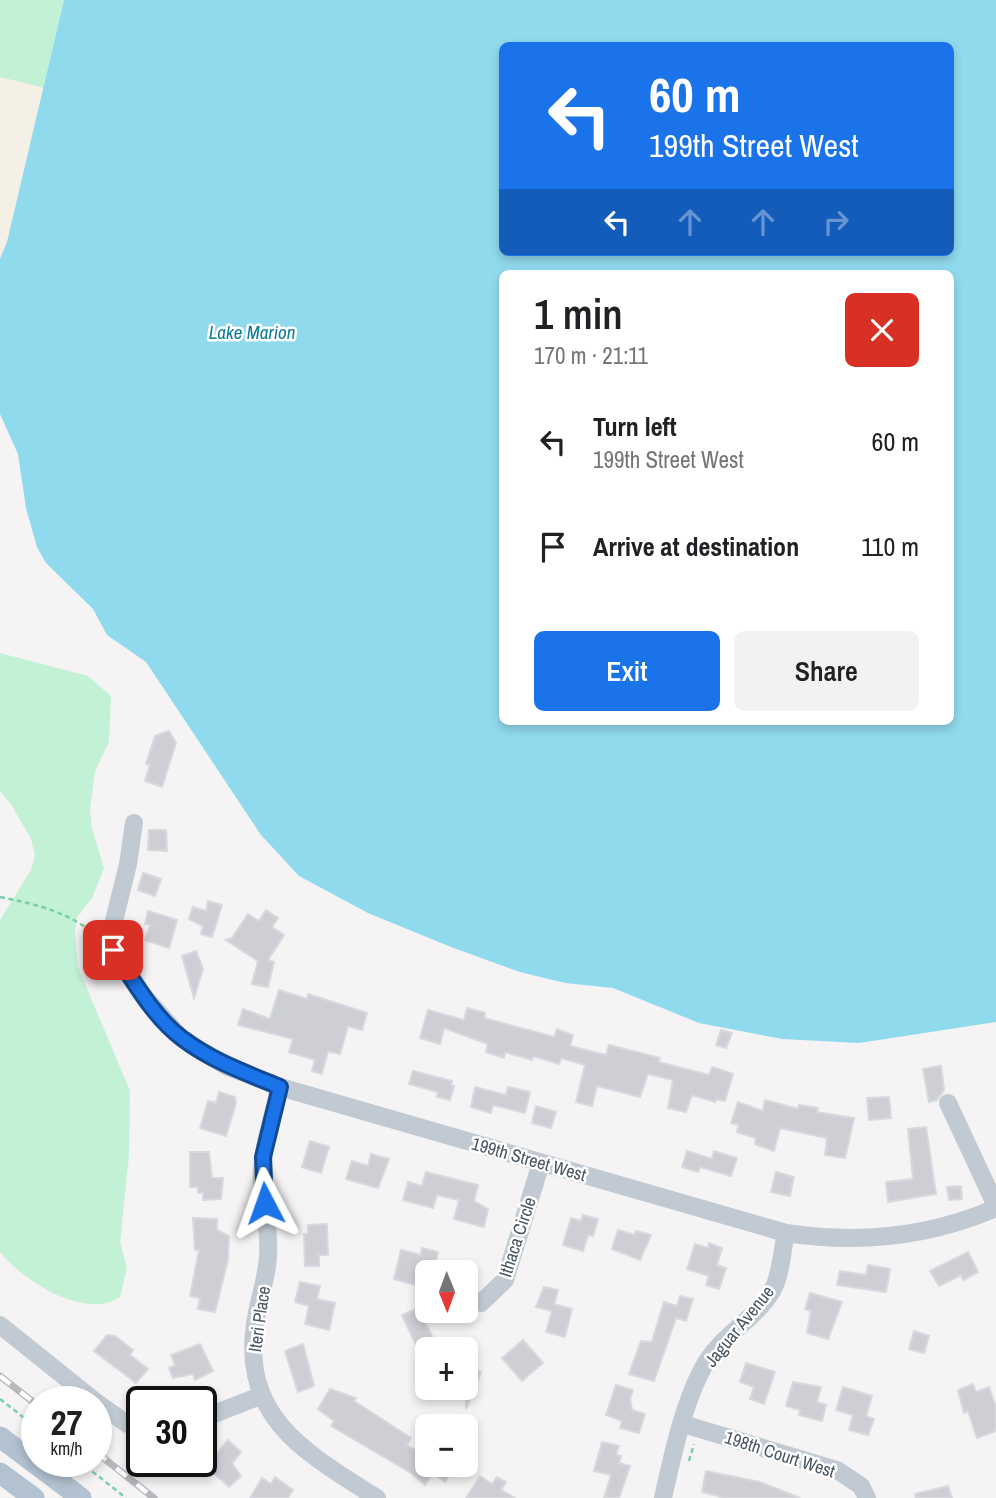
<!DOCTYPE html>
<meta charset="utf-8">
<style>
:root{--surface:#fff;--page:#f2f2f2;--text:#202124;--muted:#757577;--accent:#1a73e8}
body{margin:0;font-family:"Archivo Narrow",sans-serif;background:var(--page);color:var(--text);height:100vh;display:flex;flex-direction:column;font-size:26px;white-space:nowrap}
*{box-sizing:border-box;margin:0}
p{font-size:23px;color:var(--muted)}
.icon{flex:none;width:38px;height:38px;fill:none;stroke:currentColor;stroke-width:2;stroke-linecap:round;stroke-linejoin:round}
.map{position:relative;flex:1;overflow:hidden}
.sheet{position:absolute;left:499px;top:270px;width:455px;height:455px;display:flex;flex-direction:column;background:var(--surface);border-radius:10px;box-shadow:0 4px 10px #0003}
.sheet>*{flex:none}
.top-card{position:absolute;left:499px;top:42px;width:455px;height:214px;border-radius:10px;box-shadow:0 4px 10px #0003;background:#1a73e8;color:#fff;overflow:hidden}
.needle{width:46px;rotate:179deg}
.fabs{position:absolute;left:415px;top:1260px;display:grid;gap:14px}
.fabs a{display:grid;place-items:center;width:63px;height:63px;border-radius:10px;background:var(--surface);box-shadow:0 4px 10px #0003;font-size:35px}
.speed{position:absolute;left:21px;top:1386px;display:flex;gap:14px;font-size:35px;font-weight:700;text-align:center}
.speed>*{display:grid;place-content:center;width:91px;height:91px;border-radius:50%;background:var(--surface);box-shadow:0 4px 10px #0003;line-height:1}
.speed small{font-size:18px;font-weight:400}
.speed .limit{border:4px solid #111;border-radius:10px;background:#fff;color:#111}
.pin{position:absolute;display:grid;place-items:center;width:60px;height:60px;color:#fff;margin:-30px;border-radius:14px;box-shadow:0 4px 10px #0006}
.me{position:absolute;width:77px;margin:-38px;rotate:356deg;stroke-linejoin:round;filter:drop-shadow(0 0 5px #0008)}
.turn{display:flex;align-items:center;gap:24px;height:147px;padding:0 35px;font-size:32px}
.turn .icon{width:91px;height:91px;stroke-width:2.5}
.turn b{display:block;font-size:49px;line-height:60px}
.lanes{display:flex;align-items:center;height:66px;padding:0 35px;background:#0003;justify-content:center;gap:35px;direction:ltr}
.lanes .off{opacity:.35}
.round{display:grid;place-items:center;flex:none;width:74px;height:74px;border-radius:10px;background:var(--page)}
.overview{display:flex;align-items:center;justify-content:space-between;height:119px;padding:0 35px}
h1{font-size:42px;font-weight:600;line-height:52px}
.cta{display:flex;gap:14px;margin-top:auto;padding:14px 35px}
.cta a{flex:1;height:80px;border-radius:10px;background:var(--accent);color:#fff;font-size:28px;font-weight:600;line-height:80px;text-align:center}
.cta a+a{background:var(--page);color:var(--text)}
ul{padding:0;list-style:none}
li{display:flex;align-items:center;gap:21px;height:105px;padding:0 35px}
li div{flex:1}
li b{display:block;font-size:26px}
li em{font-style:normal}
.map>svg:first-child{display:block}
.green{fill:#c3f1d5}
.sand{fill:#f5f0e5}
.water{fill:#90daee;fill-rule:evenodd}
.building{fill:#cdcfd5;stroke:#d7d9de;stroke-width:2}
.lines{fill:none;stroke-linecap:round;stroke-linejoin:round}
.path{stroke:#7ad0a6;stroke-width:2.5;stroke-dasharray:5 3.5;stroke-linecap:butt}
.minor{stroke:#c1cad2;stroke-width:18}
.major{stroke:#b3c2d1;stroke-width:21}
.rail-casing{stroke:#b5b8bd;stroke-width:7}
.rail{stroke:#fff;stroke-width:4.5;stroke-dasharray:13;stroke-linecap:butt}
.route-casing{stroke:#114b97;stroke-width:18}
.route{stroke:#1a73e8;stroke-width:12}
.labels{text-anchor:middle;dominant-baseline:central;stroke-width:5;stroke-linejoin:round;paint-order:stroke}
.street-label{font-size:18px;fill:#4a5661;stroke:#fff}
.water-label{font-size:19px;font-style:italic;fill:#0c7c9b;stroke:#fff}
</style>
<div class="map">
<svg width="996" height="1498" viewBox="0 0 996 1498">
<rect width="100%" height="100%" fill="#f5f3f3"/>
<!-- green -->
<g class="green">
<path d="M0,0h64l-57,242 -7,17z"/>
<path d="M0,653l88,23 23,20 -2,46 -14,29 -5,39 2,19 12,39 -12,30 -15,19 -2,15 3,35 52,124 -1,65 -9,86 7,26 -7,29c-35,24 -98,-17 -120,-45v-332l31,-50 4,-14 -4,-17 -20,-35 -11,-13z"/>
</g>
<!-- sand -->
<path class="sand" d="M0,77l45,11 -38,154 -7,17z"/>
<!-- water -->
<path class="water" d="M64,0h932v1022l-137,21 -77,-4 -83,-16 -86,-35 -48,-5 -45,-11 -69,-25 -83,-34 -69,-37 -38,-41 -115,-173 -39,-27 -14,-26 -47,-46 -9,-16 -11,-39 -8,-54 -18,-40v-155l7,-17zM502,46h448v206h-448zM502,273h448v448h-448z"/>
<!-- building -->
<g class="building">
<path d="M169,731l7,12 -14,44 -17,-6 5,-16 -4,-1 9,-28z"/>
<path d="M149,830h17l1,21 -19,-1z"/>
<path d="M143,873l18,6 -6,17 -17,-6z"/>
<path d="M208,901l14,4 -10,32 -11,-3 2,-8 -14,-7 4,-12 13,4z"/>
<path d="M266,910l12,8 -6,9 12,8 -16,25 6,2 -6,25 -16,-3 6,-23 -32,-21 6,-2 16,-24 11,7z"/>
<path d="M148,911l29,9 -8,28 -24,-8 5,-15 -5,-1z"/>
<path d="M196,951l7,18 -9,29 -12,-42z"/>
<path d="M279,990l28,9 1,-5 59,19 -5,17 -14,-4 -8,28 -12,-3 -6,23 -10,-3 3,-11 -26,-8 4,-13 -55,-14 5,-16 27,10z"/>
<path d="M467,1008l18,5 -1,5 70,19 3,-8 16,6 -3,11 36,9 3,-10 51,13 -1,4 50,13 3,-8 21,7 -8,27 -9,-2 -1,3 -23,-7 -6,17 -18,-4 5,-28 -25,-6 -8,23 -43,-11 -5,20 -16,-4 9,-37 -24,-7 -2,6 -26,-8 -1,4 -27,-8 -1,6 -18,-6 2,-8 -44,-16 -4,16 -20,-6 8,-28 36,10z"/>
<path d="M721,1030l11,3 -6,15 -10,-3z"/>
<path d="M941,1066l3,24 -7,10 -8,2 -6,-33z"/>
<path d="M413,1071l39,10 -1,4 3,1 -4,14 -13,-3 1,-5 -29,-8z"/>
<path d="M475,1087l31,8 2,-8 22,5 -5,21 -32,-8 -2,8 -20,-6z"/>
<path d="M219,1092l16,5 1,6 -10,33 -26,-8 8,-27 8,2z"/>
<path d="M889,1097l2,21 -22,2 -2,-22z"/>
<path d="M765,1100l33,9 1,-4 19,3 -1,4 37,6 -9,40 -20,-3 2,-17 -47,-10 -6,23 -19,-7 1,-6 -19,-6 2,-7 -8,-2 7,-21 25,9z"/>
<path d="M536,1106l20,6 -5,16 -19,-5z"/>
<path d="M926,1127l10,67 -48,8 -2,-20 27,-3 -5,-50z"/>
<path d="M310,1141l19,6 -8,26 -19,-6z"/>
<path d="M687,1151l25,8 2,-8 23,7 -6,18 -31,-9 -2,5 -16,-5z"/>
<path d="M190,1152h19l3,26h11l-2,21 -18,1v-7h-5v-6h-8z"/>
<path d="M371,1154l18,5 -11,29 -32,-9 6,-18 16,5z"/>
<path d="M426,1172l52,13 -4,16 14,8 -4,18 -30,-8 5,-19 -22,-5 -4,13 -30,-8 5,-18 14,4z"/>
<path d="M776,1172l18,5 -4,19 -19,-4z"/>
<path d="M961,1186l1,13 -13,1 -2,-13z"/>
<path d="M583,1215l15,4 -5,17 -5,-1 -5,16 -20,-6 8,-27 10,3z"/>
<path d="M193,1218l24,1v11l12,6 -1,23 -13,53 -17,-3 2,-11 -10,-2 9,-46h-4z"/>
<path d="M327,1224l1,31h-9v11h-14l-1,-32h4v-9z"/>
<path d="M618,1230l17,5 1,-4 15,4 -11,25 -28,-11z"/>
<path d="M709,1243l13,5 -5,17 9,3 -7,21 -13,-4 3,-9 -22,-7 8,-25 13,4z"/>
<path d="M422,1248l16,4 -4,20 -15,-4 -4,17 -21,-6 7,-29 20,5z"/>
<path d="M968,1252l10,20 -15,8 -2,-5 -22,11 -9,-15z"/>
<path d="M868,1265l22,4 -4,23 -49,-7 3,-14 26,4z"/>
<path d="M300,1282l20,4 -3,13 18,4 -6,27 -24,-6 4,-18 -14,-4z"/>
<path d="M544,1287l14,3 -4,14 18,5 -7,28 -19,-5 6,-21 -16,-4z"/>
<path d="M810,1293l32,9 -14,37 -21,-6 4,-22 -6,-2z"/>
<path d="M680,1296l13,3 -7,22 -10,-3 -22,63 -25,-7 12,-33 11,1 12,-40 13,4z"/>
<path d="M418,1308l15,30 -16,9 -15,-32z"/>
<path d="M914,1331l15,5 -5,17 -15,-4z"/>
<path d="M107,1335l8,1 18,14 -3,5 18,14 -12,14 -42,-32z"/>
<path d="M523,1340l20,23 -21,18 -20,-23z"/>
<path d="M200,1344l13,27 -18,9 -2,-6 -20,4 -4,-10 6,-3 -4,-10z"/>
<path d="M303,1344l11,42 -16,6 -13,-41z"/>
<path d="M746,1363l29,9 -11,32 -14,-5 4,-12 -14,-5z"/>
<path d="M466,1366l15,6 -15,37z"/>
<path d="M793,1382l28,5 -4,15 9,3 -4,16 -23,-6 1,-5 -14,-4z"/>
<path d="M973,1384l3,8 13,-5 7,20v24l-19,7 -9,-27 -4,2 -6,-23z"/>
<path d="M616,1385l17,5 -3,9 2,11 13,4 -6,19 -19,-5 2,-7 -16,-6z"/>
<path d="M843,1387l29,9 -6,20 8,3 -6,16 -19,-5 4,-15 -17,-5z"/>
<path d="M330,1389l26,9 -2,3 57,37 -4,7 20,12v8h28l-10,17 -12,-9 -8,12 -14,-12 -80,-47 3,-5 -16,-12z"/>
<path d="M228,1440l13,12 -9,11 9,13 -12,11 -23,-21z"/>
<path d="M602,1442l17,4 -3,9 5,1 -2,7 11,3 -11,32h-15l7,-23 -17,-4z"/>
<path d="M706,1471l54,11 40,16h-74l-24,-6z"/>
<path d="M480,1476l12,8 5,-7 9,5 -5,8 14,8h-49z"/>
<path d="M275,1477l18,13 -5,8h-38l12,-20 9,6z"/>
<path d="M948,1486l4,12h-36l-1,-4z"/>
</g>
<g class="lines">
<!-- path -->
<g class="path">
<path d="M0,897c36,7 69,15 97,39"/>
<path d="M0,1399l37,29"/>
<path d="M79,1461l47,37"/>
<path d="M689,1461l5,-17"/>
</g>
<!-- minor -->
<g class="minor">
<path d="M134,823l-6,41 -16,65 1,21 30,45 38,43 45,28 54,21 506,146c72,11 143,4 210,-25"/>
<path d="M280,1087c-8,32 -20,66 -18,99 2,24 8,46 6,70 -1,23 -10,45 -13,68 -14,95 53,130 122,174"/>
<path d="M948,1103l48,103"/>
<path d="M481,1303l24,-23 36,-117"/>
<path d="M0,1325l96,77"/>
<path d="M96,1402l31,22 15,3"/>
<path d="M201,1419l59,-23"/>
<path d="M683,1424l154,46 24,16 6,12"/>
<path d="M663,1498c9,-41 22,-102 44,-137 18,-28 49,-43 65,-70 9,-15 10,-41 14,-58"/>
</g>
<!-- major -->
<g class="major">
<path d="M0,1437l81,61"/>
<path d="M0,1473l34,25"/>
</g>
<defs>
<g id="rail">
<path d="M0,1376l37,29"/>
<path d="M96,1452l58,46"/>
</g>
</defs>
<!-- rail casing -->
<use href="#rail" class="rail-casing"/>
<!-- rail -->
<use href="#rail" class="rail"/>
</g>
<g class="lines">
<defs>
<path id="route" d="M113,950c20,30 41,68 70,89 29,22 63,34 97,48l-17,70 2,46"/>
</defs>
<!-- route casing -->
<use href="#route" class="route-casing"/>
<!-- route -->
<use href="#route" class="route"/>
</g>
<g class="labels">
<!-- street labels -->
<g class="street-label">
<text transform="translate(529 1159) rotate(16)">199th Street West</text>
<text transform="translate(517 1237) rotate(-72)">Ithaca Circle</text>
<text transform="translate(259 1319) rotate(-82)">Iteri Place</text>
<text transform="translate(739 1326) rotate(-51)">Jaguar Avenue</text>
<text transform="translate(780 1454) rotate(18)">198th Court West</text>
</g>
<!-- water labels -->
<g class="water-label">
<text x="252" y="332">Lake Marion</text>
</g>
</g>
</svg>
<div class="fabs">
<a><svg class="needle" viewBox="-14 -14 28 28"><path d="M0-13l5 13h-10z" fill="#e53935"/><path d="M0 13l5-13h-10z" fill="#757577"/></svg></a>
<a>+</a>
<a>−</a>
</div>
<div class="speed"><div>27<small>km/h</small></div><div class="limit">30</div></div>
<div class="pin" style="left:113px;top:950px;background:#d93025"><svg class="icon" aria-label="arrive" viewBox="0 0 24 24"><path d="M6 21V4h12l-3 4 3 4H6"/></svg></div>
<svg class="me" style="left:265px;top:1203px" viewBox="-20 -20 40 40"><path d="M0-17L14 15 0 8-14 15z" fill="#1a73e8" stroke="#fff" stroke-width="4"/></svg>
<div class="top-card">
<div class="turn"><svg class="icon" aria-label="left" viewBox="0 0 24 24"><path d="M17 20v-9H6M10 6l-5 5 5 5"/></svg><div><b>60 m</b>199th Street West</div></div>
<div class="lanes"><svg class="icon" aria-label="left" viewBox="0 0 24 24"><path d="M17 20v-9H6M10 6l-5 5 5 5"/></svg><svg class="icon off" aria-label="ahead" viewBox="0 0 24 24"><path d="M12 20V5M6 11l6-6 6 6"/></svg><svg class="icon off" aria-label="ahead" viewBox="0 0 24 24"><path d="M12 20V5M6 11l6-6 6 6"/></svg><svg class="icon off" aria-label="right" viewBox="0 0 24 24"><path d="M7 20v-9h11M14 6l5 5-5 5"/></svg></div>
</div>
<section class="sheet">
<div class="overview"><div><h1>1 min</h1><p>170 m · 21:11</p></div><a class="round" style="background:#d93025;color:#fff"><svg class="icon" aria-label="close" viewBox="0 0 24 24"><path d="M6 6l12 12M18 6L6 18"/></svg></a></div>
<ul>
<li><svg class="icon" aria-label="left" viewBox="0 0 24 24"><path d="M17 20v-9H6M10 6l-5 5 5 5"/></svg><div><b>Turn left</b><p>199th Street West</p></div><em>60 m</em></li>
<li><svg class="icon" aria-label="arrive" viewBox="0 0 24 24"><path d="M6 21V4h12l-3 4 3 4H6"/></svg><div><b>Arrive at destination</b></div><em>110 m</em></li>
</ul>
<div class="cta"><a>Exit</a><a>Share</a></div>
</section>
</div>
